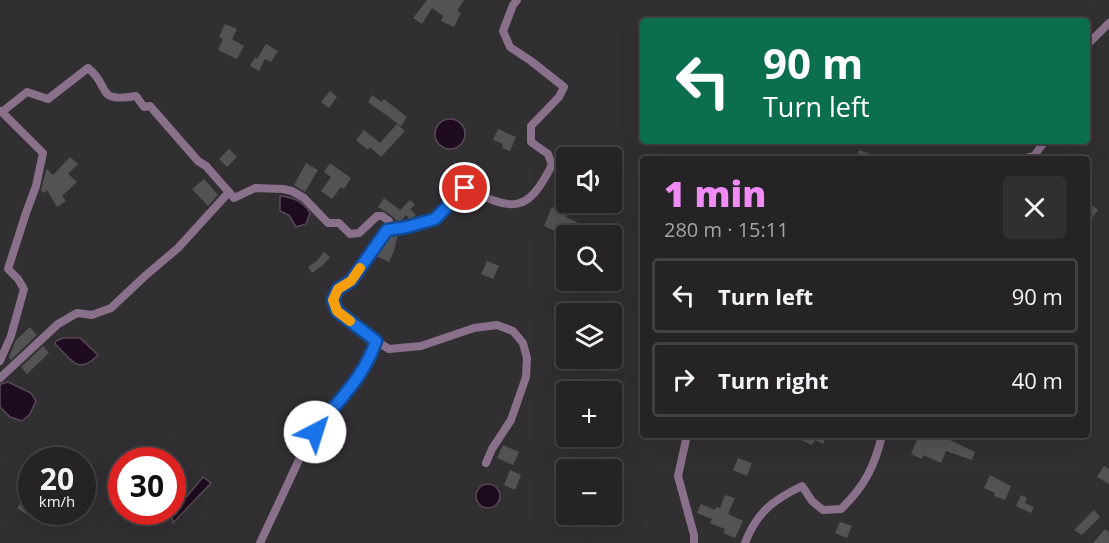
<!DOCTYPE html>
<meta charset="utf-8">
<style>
:root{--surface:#262326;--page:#322f32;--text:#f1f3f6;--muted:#a4a4a7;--line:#424043;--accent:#f18bf5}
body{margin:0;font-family:"Open Sans",sans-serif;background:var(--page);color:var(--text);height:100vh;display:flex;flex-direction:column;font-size:22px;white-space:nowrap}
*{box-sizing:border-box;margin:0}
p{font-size:20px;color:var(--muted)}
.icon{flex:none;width:33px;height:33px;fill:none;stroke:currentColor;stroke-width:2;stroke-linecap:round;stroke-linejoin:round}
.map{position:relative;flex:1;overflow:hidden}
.details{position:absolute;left:640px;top:156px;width:450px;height:282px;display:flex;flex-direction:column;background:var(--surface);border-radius:6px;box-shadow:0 6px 24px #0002,0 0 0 2px var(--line)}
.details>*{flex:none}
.guide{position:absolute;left:640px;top:18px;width:450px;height:126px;border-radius:6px;box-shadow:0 6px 24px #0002,0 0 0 2px var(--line);background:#0b6e4f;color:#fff;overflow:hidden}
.controls{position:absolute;left:556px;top:147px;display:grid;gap:12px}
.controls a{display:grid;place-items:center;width:66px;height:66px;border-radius:6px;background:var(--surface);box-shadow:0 6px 24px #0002,0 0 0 2px var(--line);font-size:30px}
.speed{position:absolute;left:18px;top:447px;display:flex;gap:12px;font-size:30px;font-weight:700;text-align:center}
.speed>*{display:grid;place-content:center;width:78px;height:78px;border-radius:50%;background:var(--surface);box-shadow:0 6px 24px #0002,0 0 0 2px var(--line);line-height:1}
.speed small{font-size:15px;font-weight:400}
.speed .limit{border:9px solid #d22;background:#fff;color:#111}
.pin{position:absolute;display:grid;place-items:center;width:51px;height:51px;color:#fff;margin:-26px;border:3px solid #fff;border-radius:50%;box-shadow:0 2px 6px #0007}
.me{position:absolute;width:66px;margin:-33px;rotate:40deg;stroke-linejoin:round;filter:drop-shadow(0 0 4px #0008)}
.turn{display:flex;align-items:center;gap:21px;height:126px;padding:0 24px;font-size:27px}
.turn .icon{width:78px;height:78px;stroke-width:2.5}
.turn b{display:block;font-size:42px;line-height:51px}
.round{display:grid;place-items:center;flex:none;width:63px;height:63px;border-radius:6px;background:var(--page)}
.overview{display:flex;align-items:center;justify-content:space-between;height:102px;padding:0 24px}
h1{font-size:36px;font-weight:800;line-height:45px;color:var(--accent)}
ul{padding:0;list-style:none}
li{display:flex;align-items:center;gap:18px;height:75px;margin:0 12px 9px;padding:0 12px;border:3px solid var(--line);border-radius:6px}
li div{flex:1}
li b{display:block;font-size:22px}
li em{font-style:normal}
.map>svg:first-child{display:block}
.water{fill:#1f0b1f;stroke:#574857;stroke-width:1.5}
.building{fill:#555255}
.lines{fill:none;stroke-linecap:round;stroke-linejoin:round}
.minor{stroke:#8a718b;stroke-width:8}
.route-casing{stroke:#114b97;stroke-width:15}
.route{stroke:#1a73e8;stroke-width:10}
.slow{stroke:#f59e0b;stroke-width:10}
</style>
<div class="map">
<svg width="1109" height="543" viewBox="0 0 1109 543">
<rect width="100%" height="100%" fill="#322f32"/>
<!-- water -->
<g class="water">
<circle cx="450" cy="134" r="15"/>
<path d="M280,196c12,1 24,6 30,17l-4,11 -10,3 -7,-12 -9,-4z"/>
<path d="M63,338h17l18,17c-21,22 -28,2 -43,-11l1,-3z"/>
<path d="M8,382l23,11 5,8 -6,13 -8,7 -12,-4 -10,-10v-21l1,-2z"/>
<path d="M203,477l8,6 -38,40 -1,-5 5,-10z"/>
<circle cx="488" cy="496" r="12"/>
</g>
<!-- building -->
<g class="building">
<path d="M427,0h37l-7,11 4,2 -7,14 -13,-6 2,-5 -11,-8 -10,16 -9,-6z"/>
<path d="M225,24l12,5 -5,10 12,7 -7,13 -19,-9 5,-11 -4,-2z"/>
<path d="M266,44l12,7 -7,11 -6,-3 -6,12 -9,-5 5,-9 2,2z"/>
<path d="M330,91l7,6 -8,11 -8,-6z"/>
<path d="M372,95l10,7 2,-3 23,18 -6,9 -33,-24z"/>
<path d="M397,124l8,7 -24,26 -11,-10 -2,3 -12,-10 8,-10 16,13z"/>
<path d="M498,129l18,8 -6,14 -8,-3 1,-4 -10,-4z"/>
<path d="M229,149l8,8 -10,10 -8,-8z"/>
<path d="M859,150l23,8v1h-26z"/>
<path d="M70,157l8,7 -10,10 9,8 -15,14 4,5 -9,6 -10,-17 -3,3 -3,-2 5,-21 1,-1 6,6z"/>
<path d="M306,163l12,7 -13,22 -11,-7z"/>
<path d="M330,163l21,15 -7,11 -3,-2 -9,12 -11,-8 10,-14 -7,-5z"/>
<path d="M204,179l14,16 -10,11 -16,-17z"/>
<path d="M384,198l16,12 10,-10 5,5 -5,4 6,6 -6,5 -4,-5 -6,7h-2l-6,-6 -14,-9z"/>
<path d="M1088,202l10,8 -10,14z"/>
<path d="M552,207l15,6 -1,4 11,5 -6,14h-5l-22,-10z"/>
<path d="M398,234l-4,17 -5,11 -13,-6 14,-20z"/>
<path d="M324,252l6,5 -7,8 -11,8 -4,-6 9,-6z"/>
<path d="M487,261l12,5 -6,13 -12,-5z"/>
<path d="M30,327l7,8 -26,25 -2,-3 -1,2 8,-19z"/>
<path d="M43,346l6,7 -22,21 -6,-7z"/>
<path d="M562,349l5,2v7h9l-6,10 -16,-10h3z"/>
<path d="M803,435h24l-4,9 -8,-4 -3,5 -11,-5z"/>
<path d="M919,435h29l-2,3 29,14 -3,8 -26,-9 -5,12 -18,-8 -1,4 -11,-5z"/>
<path d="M503,445l16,7 -6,13 -16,-7z"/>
<path d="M738,458l14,5 -5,13 -14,-6z"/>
<path d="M1104,466l5,3v15l-12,-7z"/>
<path d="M510,470l11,5 -6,15 -11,-5z"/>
<path d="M990,475l21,11 -6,14 -11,-4 1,-3 -11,-5z"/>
<path d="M32,490v15l-6,9 -9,-6z"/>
<path d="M725,495l10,3 -7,16 15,7 -8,17 -12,-5 2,-4 -15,-6 2,-4 -15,-6 4,-9 14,6 1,-3 4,1z"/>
<path d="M1021,495l6,3 -2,5 9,4 -3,6 -15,-7z"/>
<path d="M1094,510l6,7 -18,18 -8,-5z"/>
<path d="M840,522l12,4 -5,12 -12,-5z"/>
<path d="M1105,529l4,3v11h-16z"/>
</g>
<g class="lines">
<!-- minor -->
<g class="minor">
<path d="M1088,44l21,-21"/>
<path d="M1088,73v2"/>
<path d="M0,111l2,1 25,-20 21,7 40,-31c24,19 6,35 48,28l8,11 6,-1 48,55 8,5 28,32 21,-10 28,1 9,2 12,7 24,25h11l11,11 9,-1 18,-17h5l7,5 -2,9"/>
<path d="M1022,159l12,-3 11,-15"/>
<path d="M376,341l13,8 32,-3 53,-18 23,-3 16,6 10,12 4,15 -1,19 -15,43 -19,29 -6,14"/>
<path d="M0,361l11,-25 13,-47 -6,-10 -10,-10 18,-56 10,-27 7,-33 -41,-41"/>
<path d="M0,378l58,-54 19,-11 15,2 19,-7 34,-32 33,-28 51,-56"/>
<path d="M687,435l-9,41 16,59v8"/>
<path d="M260,543l46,-98 18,-26 34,-40 13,-21 5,-17 -39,-30 -4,-12 4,-10 14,-8 36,-51 20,-3 29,-8 29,-31c47,22 61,28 87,-23l-4,-11 -17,-12v-16l28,-29 5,-10 -33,-26 -21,-14 -7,-16 10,-26 4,-5"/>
<path d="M745,543c12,-31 28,-43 57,-57l10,15 11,9 18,-1c23,-22 34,-43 41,-74"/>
</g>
</g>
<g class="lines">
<defs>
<path id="route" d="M315,432c22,-32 48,-52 61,-91l-39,-30 -4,-11 5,-11 13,-8 36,-51 20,-3 28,-8 30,-31"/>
</defs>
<!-- route casing -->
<use href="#route" class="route-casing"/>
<!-- route -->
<use href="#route" class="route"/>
<!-- slow -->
<path class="slow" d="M350,321l-13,-10 -4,-11 5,-11 13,-8 9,-13"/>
</g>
</svg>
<div class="controls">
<a><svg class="icon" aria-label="sound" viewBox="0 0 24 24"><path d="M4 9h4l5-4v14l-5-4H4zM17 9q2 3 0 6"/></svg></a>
<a><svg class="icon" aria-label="search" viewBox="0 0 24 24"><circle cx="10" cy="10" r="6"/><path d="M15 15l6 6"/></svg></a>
<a><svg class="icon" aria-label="layers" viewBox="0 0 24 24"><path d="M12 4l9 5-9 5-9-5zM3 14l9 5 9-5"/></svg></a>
<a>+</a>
<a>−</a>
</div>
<div class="speed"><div>20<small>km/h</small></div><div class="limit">30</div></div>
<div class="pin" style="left:465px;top:188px;background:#d93025"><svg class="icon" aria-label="arrive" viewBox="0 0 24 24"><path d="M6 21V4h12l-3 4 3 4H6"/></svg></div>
<svg class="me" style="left:315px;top:432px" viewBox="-20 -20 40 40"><circle r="19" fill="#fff"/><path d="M0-13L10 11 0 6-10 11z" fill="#1a73e8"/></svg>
<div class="guide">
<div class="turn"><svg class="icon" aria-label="left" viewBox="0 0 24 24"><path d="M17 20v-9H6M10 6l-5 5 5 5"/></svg><div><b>90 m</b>Turn left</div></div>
</div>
<section class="details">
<div class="overview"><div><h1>1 min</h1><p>280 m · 15:11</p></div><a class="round"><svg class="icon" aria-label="close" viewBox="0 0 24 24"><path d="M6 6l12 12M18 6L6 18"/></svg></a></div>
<ul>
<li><svg class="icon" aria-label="left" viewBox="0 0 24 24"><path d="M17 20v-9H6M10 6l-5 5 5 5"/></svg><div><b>Turn left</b></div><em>90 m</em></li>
<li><svg class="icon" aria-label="right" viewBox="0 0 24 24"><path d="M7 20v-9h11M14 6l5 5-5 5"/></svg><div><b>Turn right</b></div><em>40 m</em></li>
</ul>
</section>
</div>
